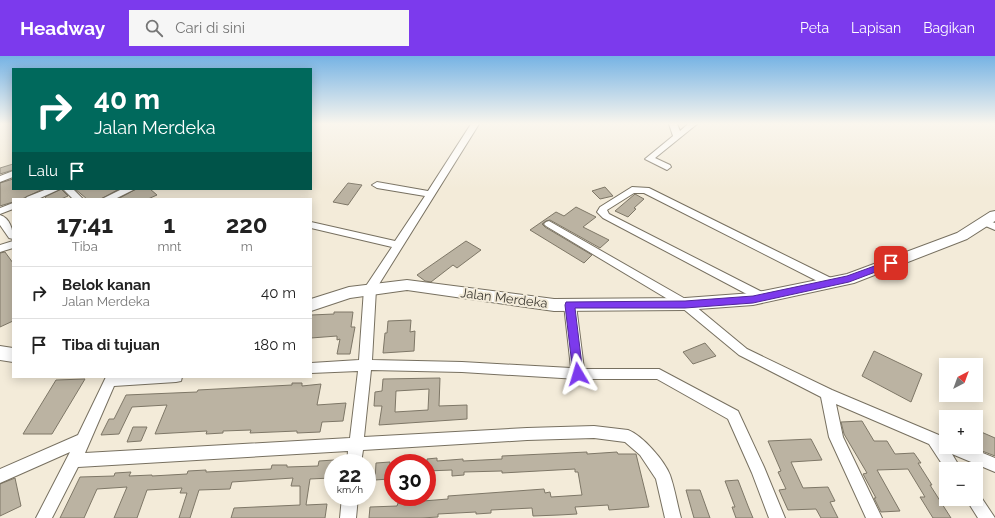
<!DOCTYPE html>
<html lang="id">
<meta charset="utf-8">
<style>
:root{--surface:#fff;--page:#f6f6f6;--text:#222;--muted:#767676;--line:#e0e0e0;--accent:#7c3aed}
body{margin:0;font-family:Raleway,sans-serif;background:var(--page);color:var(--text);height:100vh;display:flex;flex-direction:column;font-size:15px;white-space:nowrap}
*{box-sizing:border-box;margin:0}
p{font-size:13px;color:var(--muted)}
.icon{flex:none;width:22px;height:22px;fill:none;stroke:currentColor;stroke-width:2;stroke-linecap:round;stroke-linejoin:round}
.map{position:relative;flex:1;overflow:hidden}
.sheet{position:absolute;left:12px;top:142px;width:300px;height:180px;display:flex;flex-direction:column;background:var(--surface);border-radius:0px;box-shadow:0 2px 10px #0003}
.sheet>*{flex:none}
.banner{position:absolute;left:12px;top:12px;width:300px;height:122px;border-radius:0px;box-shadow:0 2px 10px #0003;background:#00695c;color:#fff;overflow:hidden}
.needle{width:26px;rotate:41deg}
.tools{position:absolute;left:939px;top:302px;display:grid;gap:8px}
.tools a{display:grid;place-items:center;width:44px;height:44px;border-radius:0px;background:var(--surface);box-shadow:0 2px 10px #0003;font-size:20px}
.speed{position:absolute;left:324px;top:398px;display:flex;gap:8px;font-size:20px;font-weight:700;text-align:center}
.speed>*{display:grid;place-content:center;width:52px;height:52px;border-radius:50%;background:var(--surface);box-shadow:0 2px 10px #0003;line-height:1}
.speed small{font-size:10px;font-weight:400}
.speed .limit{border:6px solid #d22;background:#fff;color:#111}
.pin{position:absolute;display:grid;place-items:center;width:34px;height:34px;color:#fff;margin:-17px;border-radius:8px;box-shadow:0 2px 6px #0006}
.me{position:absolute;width:44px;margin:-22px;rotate:353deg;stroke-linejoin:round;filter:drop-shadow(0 0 3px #0008)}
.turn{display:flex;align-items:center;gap:14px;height:84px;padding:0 16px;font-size:18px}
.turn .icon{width:52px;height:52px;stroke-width:2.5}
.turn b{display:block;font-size:28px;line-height:34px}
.then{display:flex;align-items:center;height:38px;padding:0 16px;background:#0003;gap:8px;font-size:15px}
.eta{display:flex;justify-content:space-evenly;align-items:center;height:68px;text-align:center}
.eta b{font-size:24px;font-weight:700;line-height:28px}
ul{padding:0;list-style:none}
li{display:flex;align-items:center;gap:12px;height:52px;padding:0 16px;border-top:1px solid var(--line)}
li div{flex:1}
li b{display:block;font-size:15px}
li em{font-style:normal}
header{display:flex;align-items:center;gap:24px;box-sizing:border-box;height:56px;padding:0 20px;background:var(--accent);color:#fff}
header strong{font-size:19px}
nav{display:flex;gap:22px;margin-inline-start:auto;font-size:14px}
.search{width:280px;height:36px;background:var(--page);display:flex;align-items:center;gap:10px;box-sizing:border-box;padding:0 14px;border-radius:0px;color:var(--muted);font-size:15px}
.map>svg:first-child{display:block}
.building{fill:#bbb3a2;stroke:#7e7767;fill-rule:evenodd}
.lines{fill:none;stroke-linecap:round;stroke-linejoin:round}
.street-casing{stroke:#777060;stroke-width:2}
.secondary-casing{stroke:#777060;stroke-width:2}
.street{fill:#fff;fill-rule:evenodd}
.secondary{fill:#fff;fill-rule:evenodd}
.route{fill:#7c3aed;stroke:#51269a}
.labels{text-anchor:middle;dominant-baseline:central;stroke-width:4;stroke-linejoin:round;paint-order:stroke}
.street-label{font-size:13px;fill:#3c3932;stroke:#f3ebd9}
</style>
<header>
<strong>Headway</strong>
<div class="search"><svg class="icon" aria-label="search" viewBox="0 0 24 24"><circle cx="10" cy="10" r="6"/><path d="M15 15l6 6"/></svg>Cari di sini</div>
<nav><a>Peta</a><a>Lapisan</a><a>Bagikan</a></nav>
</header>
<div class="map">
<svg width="995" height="462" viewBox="0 0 995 462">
<rect width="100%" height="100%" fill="#f3ebd9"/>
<!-- building -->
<g class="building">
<path d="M13,108v6l-13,4v-6z"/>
<path d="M13,123v10h30l-21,10h-9v3l-13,4v-23z"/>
<path d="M348,127l14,2 -14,20 -15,-3z"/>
<path d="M605,131l8,9 -13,3 -8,-8z"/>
<path d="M61,133l7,7 -7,3h-14l-2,-2z"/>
<path d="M75,133h44l-18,10h-14z"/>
<path d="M136,133h14l7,6 -9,4h-30z"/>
<path d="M635,138l9,5 -10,9 2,1 -8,8 -13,-6z"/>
<path d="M576,151l20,10 -13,10 26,13 -9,8 -50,-28 -4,1 -4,3 3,3 47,28 -8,8 -54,-33 26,-18 8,4z"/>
<path d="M466,185l15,9 -24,18 -4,-3 -22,17 -6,-1 -8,-6z"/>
<path d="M5,196l8,11v58l-13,6v-74z"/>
<path d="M334,256h19l-2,15h4l-5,27h-13l3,-15 -3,1v-4l-26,2v-23l23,-1z"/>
<path d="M411,264l-1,12 5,-1 -1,20 -31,2 2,-20h2l1,-12z"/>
<path d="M705,287l11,13 -23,8 -10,-12z"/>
<path d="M874,295l48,23 -11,28 -49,-26z"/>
<path d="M440,322l-1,28 28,-1v14l-88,6 3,-19h-8l1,-14 7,-1 1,-12zM429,333l-1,21 -33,2 1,-21z"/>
<path d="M85,323l-33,55h-29l33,-54z"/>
<path d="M292,327h10v3l19,-2 -4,21 29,-2 -3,18 -21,1 -2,10 -23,1v-2l-47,2 1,-3 -28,1v2l-17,1 1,-3 -52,3 12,-29 -35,2 -13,27 -18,1 8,-16h5l12,-24 71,-3 1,-2 94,-5z"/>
<path d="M862,365l12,20h13l8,13 19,-1 7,10h-3l14,22h-2l21,33h-18l-13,-21h5l-17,-28 -31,1 23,41 -19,1 -7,-14h2l-13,-24 4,-1 -23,-39 -3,-12z"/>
<path d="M133,371h14l-6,14 -14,1z"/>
<path d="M979,375l16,7v18l-18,-7z"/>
<path d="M811,383l11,21 -31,2 12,26 25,-1 7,14 -5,1 8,16h-17l-5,-9 -28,1 -9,-20 7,-1 -8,-17 3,-1 -13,-30z"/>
<path d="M587,396v2l30,-2 1,2h18l13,53 -40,3 -1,-5 -33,2 2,7 -18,1 -26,1 -1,-8 -41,2v3l-15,1v-2l-38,2v3l-17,1h-52l1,-11 27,-1 1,-3 50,-4v-3l96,-7 1,4 5,-1 1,5 31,-2 -4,-23h-3v-3l-73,4v-2l-38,1v3l-12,1v-6l-25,1v-12l10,-1v3l26,-2v2l39,-2v-3z"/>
<path d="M334,404l-3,18 -21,1 -4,26 21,-1 -2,14h-94l3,-10 66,-3v-19h-9l2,-8 -61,4 -2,7 -31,1 -9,28h-11l8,-25h-7l2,-5 -35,2 -10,28h-23l13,-31 -30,2 -13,29h-24l20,-41 34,-1 1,-3 16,-1 -2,4 23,-1v1l35,-2 1,-3 18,-1v2l65,-3 1,-4h15v2l31,-1 1,-5z"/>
<path d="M390,406l-1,17 -14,1 1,-17z"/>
<path d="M15,422l6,28 -21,10v-32z"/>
<path d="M738,424l10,26 5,12h-17l-4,-11h3l-10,-26z"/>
<path d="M686,434h14l10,28h-16z"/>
</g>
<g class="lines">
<defs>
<g id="street">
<path d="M471,68h8l-103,165 -4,71 90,2 109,6 -7,-63 2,-3 4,-1 4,1 2,3 8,64h75l79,42 26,56 21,51h-16l-17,-45 -24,-54 -71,-40h-79l-116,-7 -91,-2 -7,67 163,-9 67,-2 34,4c15,6 36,30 42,45 5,14 7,29 11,43h-16l-9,-39 -16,-24 -15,-13 -31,-4 -67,2 -164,10 -2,13h-14l1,-12 -270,16 -26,51h-16l34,-66 -70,31v-14l78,-34 28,-58h76l-1,4 -5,1 -62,4 -29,67 265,-15 8,-67 -47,2v-10l48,-3 5,-71 28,-42 -81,-19v-6l84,19 30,-45 -48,-8 -5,-3 5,-3 51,9z"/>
<path d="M669,68h8l3,7 8,-7h9l-42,34 15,7 1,2 -4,3 -22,-11 28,-23z"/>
<path d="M13,115v6l-13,5v-6z"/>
<path d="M632,131l17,1 186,92 1,3 -1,3h-8l-183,-93h-10l-27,17 2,4 157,80 2,3 -2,3 -4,1 -4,-1 -155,-82 -6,-6 3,-5z"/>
<path d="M47,133h13l-22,10h-13l2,-2z"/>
<path d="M63,133h10l10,10h-10z"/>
<path d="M122,133h13l-20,10h-13z"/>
<path d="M13,147v6l-13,5v-6z"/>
<path d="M0,159c10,3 13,15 13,24l-4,-1 -9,-13z"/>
<path d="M984,163l11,4v7l-14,-6 -2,-2 2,-2z"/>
<path d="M549,165l140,80 58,48 85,41 114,48v9h22l27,11v14l-43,-18 9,15 -15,1 -17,-26 -93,-40 7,33 39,81h-16l-37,-81 -8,-40 -82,-42 -58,-48 -135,-81 -2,-2 2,-2z"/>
<path d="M13,185v7l-13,4v-7z"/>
<path d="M976,436l3,2 16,24h-17l-12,-19h10z"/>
<path d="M342,441h16l-2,21h-16z"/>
</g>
<g id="secondary">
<path d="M995,155v10l-28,18 -113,44 -101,22 -68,5 -131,1 -147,-21 -57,8 -39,13v-12l38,-12 58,-7 147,19 131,-1 68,-5 94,-19 110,-41 33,-21z"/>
<path d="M0,290l13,2v14l-13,-2z"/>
</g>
</defs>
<!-- street casing -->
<use href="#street" class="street-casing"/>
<!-- secondary casing -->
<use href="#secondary" class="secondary-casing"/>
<!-- street -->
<use href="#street" class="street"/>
<!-- secondary -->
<use href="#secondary" class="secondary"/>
</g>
<!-- sky -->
<linearGradient id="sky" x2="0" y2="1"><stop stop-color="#76b3e4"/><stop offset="0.51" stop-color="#faf6ee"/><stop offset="1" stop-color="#faf6ee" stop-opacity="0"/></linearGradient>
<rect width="995" height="133" fill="url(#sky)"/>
<!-- route -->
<path class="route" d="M891,204l3,1 2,2 -2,2 -45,17 -96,21 -68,5h-110l8,66 -1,3 -4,1 -4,-1 -1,-3 -8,-69 1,-3 119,-1 68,-5 94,-20z"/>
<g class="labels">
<!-- street labels -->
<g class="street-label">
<text transform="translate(504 242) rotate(7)">Jalan Merdeka</text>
</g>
</g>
</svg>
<div class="tools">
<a><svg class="needle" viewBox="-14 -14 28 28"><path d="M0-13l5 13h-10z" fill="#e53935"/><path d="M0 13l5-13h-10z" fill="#767676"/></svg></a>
<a>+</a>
<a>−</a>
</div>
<div class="speed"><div>22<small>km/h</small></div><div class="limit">30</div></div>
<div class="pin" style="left:891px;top:207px;background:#d93025"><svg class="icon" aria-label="arrive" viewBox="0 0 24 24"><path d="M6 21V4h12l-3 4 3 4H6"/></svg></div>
<svg class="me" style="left:578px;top:318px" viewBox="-20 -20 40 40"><path d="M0-17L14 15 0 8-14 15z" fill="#7c3aed" stroke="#fff" stroke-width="4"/></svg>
<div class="banner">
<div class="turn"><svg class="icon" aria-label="right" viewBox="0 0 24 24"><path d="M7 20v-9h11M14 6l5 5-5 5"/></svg><div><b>40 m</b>Jalan Merdeka</div></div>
<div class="then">Lalu<svg class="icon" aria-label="arrive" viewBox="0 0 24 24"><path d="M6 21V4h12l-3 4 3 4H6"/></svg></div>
</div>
<section class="sheet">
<div class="eta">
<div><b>17:41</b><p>Tiba</p></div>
<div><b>1</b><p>mnt</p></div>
<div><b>220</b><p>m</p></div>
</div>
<ul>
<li><svg class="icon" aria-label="right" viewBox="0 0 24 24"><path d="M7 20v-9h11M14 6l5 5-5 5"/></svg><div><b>Belok kanan</b><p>Jalan Merdeka</p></div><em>40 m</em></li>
<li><svg class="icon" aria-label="arrive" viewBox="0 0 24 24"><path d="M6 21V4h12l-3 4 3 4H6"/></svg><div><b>Tiba di tujuan</b></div><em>180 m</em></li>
</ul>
</section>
</div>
